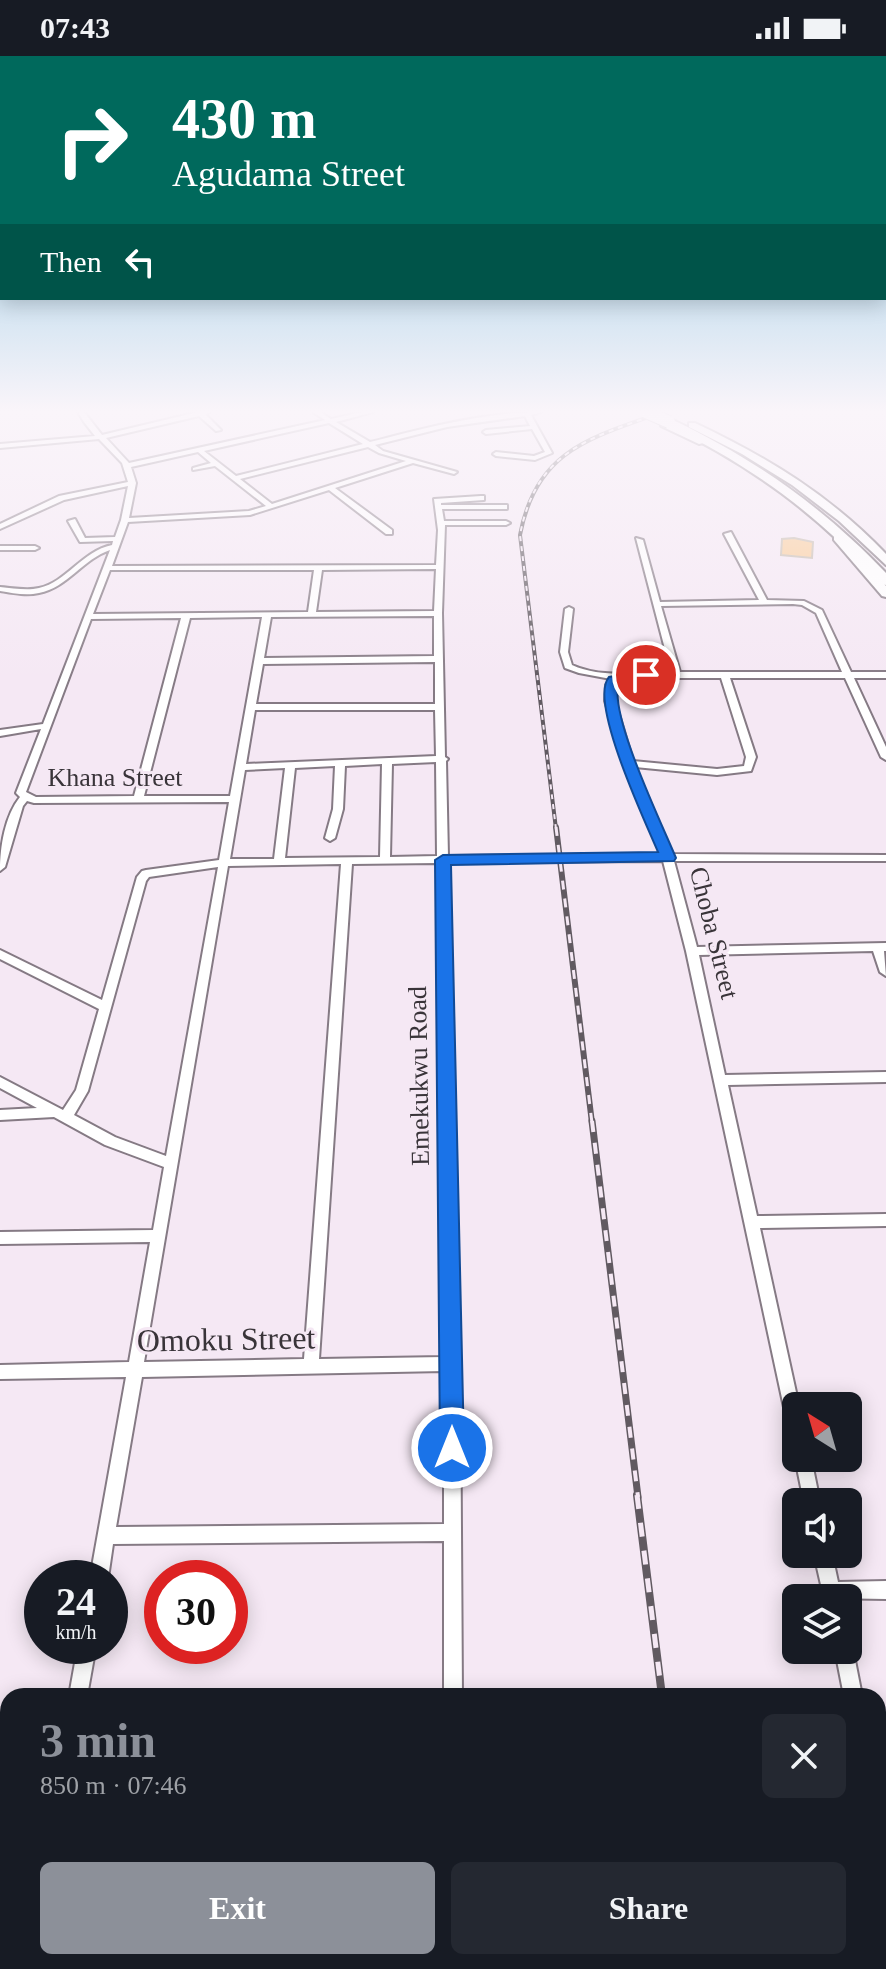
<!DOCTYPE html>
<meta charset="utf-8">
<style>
:root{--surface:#171b24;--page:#242831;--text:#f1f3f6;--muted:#9ea1a6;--accent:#8c9099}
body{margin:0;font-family:"Times New Roman",serif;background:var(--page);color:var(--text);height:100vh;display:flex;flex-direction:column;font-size:30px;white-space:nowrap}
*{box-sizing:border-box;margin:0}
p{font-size:26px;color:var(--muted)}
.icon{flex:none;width:44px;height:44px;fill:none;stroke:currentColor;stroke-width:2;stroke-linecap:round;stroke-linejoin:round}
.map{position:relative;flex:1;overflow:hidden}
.sheet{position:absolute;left:0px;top:1632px;width:886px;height:282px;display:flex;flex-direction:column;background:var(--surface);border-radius:24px 24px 0 0;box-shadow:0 4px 20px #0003}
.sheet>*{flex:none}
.top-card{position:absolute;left:0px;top:0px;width:886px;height:244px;box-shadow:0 4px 20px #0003;background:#00695c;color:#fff;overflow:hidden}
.needle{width:52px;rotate:323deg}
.controls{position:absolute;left:782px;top:1336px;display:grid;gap:16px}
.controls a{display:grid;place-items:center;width:80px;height:80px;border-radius:12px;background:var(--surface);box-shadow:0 4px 20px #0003;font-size:40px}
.speed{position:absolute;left:24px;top:1504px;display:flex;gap:16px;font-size:40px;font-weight:700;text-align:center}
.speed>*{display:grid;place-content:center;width:104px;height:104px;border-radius:50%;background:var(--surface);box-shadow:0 4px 20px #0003;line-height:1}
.speed small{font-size:20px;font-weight:400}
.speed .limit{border:12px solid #d22;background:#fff;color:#111}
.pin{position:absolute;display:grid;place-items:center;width:68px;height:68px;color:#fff;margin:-34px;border:4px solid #fff;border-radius:50%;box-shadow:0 2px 8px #0007}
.me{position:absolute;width:88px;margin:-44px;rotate:0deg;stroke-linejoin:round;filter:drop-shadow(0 0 6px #0008)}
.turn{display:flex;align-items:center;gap:28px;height:168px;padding:0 40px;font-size:36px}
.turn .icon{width:104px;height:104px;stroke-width:2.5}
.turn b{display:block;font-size:56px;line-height:68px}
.then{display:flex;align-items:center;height:76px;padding:0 40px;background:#0003;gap:16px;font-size:30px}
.round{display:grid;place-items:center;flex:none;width:84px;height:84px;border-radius:12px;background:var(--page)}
.headline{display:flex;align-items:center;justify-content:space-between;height:136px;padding:0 40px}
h1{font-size:48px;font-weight:800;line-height:60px;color:var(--accent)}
.cta{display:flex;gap:16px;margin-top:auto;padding:16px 40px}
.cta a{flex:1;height:92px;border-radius:12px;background:var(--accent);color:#fff;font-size:32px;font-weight:800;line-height:92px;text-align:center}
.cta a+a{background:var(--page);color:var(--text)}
.status{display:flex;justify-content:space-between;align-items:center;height:56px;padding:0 40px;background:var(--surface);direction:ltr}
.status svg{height:22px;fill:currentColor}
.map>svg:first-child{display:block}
.building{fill:#faca95;stroke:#c5baae;stroke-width:2}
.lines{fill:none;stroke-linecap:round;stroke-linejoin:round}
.minor-casing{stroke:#857a84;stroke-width:4}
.primary-casing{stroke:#857a84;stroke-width:4}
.trunk-casing{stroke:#857a84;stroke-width:4}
.minor{fill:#fff;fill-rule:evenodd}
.primary{fill:#fff;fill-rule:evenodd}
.trunk{fill:#fff;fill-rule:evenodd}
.rail-far3-casing{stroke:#615a61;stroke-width:4}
.rail-far2-casing{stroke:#615a61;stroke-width:6}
.rail-far1-casing{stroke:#615a61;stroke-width:7}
.rail-casing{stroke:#615a61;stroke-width:8}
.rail-far3{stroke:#f5e8f4;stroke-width:2;stroke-dasharray:5;stroke-linecap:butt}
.rail-far2{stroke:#f5e8f4;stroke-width:3;stroke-dasharray:9;stroke-linecap:butt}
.rail-far1{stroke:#f5e8f4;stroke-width:4;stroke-dasharray:11;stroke-linecap:butt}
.rail{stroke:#f5e8f4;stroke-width:5;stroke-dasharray:14;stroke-linecap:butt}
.trunk-bridge-casing{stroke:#857a84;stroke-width:14;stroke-linecap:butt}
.trunk-bridge{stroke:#fff;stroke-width:12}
.route{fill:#1a73e8;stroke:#114b97;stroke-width:2}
.labels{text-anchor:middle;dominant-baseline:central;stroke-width:6;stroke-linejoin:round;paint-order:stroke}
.street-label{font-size:26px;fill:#393439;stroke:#f5e8f4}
.near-street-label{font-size:32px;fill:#393439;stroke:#f5e8f4}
</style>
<div class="status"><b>07:43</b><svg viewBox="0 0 49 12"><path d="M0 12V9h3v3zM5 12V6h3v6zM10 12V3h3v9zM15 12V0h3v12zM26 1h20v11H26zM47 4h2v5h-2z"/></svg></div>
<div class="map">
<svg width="886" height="1913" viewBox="0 0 886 1913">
<rect width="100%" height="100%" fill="#f5e8f4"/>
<!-- building -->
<path class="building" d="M794,482l19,4 -1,16 -31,-3 1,-16z"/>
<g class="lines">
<defs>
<g id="minor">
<path d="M78,356h6l18,23 96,-23h12l-5,2 16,16 -5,1 -17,-15 -93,22 23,25 196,-43 -12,-8h7l11,7 31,-7h11l-37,10 34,20c56,-14 114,-30 171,-30l-10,3 21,38 -17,7 -39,-4 -3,-2 3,-2 38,4 11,-4 -13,-23 -46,5 -3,-2 3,-2 44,-4 -5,-10 -78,11 -72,18 8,6 74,21 -3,2 -41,-11 -78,25 57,42v4h-6l-57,-44 -79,25 -122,7 -16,44 324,-1 2,-35 -4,-31 47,-3h3v4l-43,3v2h66v4h-65l2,12h62l4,2 -4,2h-61l-3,88 3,144 3,2 -2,2 2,95 213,-2 -37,-90 -19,-63 1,-16 5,-6 -32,-6 -14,-5 -5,-16 5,-43 4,-2 4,2 -5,43 4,13c31,14 66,7 99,7l-35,-134 7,2 17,62 99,-2 -35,-66 7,-2 36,68 37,1 18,9 29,62h35v6h-32l32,69v13l-5,-3 -36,-79h-115l26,79 -5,14 -34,4 -82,-8 37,87 214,1v6h-212l23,86 189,-4v8h-2l2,25 -6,-4 -7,-21 -174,4 26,120 161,-3v10l-158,3 29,131 129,-2v12l-126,2 39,178h-3v28l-6,-2 -2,-6 -102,-475 -23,-90 -215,1 12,502 2,332h-18v-155l-331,3 -5,34h-18l36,-201 -126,2v-14l129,-3 21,-120 -150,2v-12l153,-2 11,-63 -59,-22 -51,-28 -54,3v-10l37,-2 -37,-20v-11l63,33 13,-20 23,-81 -99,-50v-9l102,50 35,-123 5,-6 4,-1 73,-10 10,-58 -195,1 -7,-2 -4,5 -18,61 -5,4c0,-25 5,-55 20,-74l-4,-4 25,-64 -41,7v-6l43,-6 67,-174c-27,9 -43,38 -71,43 -13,3 -27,0 -39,-2v-4c13,1 27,4 39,1 28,-6 43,-37 73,-43l1,-4 -33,1 -12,-21 7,-2 10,19 30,-1 6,-17 7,-34 -64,14 -64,29v-5l59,-28 69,-14 -6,-19 -23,-24 -99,9v-4l95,-8 -11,-14zM329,367l34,21 -127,32 -32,-25zM368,391l11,6 27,8 -134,43 -32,-25zM198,396l13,11 -18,5v2l22,-4 51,40 -17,5 -120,7 7,-35 -5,-16zM436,513l-2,42 -118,1 6,-42zM110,514h204l-6,42 -215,2zM793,548l9,1 14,8 26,59h-162l-19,-66zM434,560v40l-170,2 7,-41zM262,561l-32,179h-86l46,-178zM181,562l-47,178 -98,1 -10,-5 65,-173zM435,606v42h-179l7,-40zM646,622h75l25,79 -2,9 -27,3 -84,-8 -18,-60 -1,-15 6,-6zM255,654h180l1,46 -190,8zM436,706l1,94 -47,1 2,-93zM382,708l-2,93 -95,1 10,-90 40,-2 -2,43 -8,29 5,3 5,-3 8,-29 2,-43zM285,712l-11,91h-44l15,-89zM437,807l7,494 -125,2 33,-495zM341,808l-37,495 -160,3 84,-496zM218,811l-52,289 -51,-19 -41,-22 14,-24 58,-210 3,-4zM444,1315v153l-328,3 26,-150z"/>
<path d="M0,490h35l4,2 -4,2h-35z"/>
<path d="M796,1399v3h15l9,44h-16l-9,-44z"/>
<path d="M814,1498h18l6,28 48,-1v18l-62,-1z"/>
<path d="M848,1587l5,7 9,46h-18l-9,-46h13z"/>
<path d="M78,1590h18l-9,50h-18z"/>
<path d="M878,1746l7,3 1,3v51l-8,-5z"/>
<path d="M22,1906h20l-1,7h-20z"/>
<rect x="449" y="1906" width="20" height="7"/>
</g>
<g id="primary">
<path d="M661,366h6l41,20 -9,2 -38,-18z"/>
<path d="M689,367h6c72,34 136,73 191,131v11l-47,-44 -47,-36 -50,-31 -53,-27z"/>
<path d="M834,480h8l44,50v11l-4,-1 -48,-56z"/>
</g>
<path id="trunk" d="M665,364h8c82,39 150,87 213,153v12l-5,-1c-65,-71 -129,-118 -216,-160z"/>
</defs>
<!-- minor casing -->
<use href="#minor" class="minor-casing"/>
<!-- primary casing -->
<use href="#primary" class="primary-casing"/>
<!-- trunk casing -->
<use href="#trunk" class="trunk-casing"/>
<!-- minor -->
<use href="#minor" class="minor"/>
<!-- primary -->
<use href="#primary" class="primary"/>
<!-- trunk -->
<use href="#trunk" class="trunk"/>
<defs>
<path id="rail-far3" d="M556,773l-36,-294c16,-85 70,-97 143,-123"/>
<path id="rail-far2" d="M556,771l36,296"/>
<path id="rail-far1" d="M592,1065l46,376"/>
<g id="rail">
<path d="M637,1439l25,201"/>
<path d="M695,1906l1,7"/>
</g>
</defs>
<!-- rail-far3 casing -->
<use href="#rail-far3" class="rail-far3-casing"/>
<!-- rail-far2 casing -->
<use href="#rail-far2" class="rail-far2-casing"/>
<!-- rail-far1 casing -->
<use href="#rail-far1" class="rail-far1-casing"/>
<!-- rail casing -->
<use href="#rail" class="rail-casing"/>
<!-- rail-far3 -->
<use href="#rail-far3" class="rail-far3"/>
<!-- rail-far2 -->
<use href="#rail-far2" class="rail-far2"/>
<!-- rail-far1 -->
<use href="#rail-far1" class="rail-far1"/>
<!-- rail -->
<use href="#rail" class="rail"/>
<defs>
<path id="trunk-bridge" d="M646,356l23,10"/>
</defs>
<!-- trunk-bridge casing -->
<use href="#trunk-bridge" class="trunk-bridge-casing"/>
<!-- trunk-bridge -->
<use href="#trunk-bridge" class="trunk-bridge"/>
</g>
<!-- sky -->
<linearGradient id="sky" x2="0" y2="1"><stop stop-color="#78bddf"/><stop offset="0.57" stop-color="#faf5fa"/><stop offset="1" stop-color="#faf5fa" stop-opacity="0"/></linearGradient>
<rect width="886" height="624" fill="url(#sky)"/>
<!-- route -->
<path class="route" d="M646,615l4,1v6l-31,5c-11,30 43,141 57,175l-2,3 -223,4 13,583 -4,9 -8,4 -9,-4 -3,-9 -5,-588 8,-5 215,-3c-13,-31 -70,-151 -49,-175z"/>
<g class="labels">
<!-- street labels -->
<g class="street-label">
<text x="115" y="721">Khana Street</text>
<text transform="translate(714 877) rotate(76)">Choba Street</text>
<text transform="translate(419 1020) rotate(-91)">Emekukwu Road</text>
</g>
<!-- near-street labels -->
<g class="near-street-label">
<text transform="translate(226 1283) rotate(-1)">Omoku Street</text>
</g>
</g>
</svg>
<div class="controls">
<a><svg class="needle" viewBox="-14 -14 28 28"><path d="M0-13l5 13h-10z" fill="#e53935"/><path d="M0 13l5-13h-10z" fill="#9ea1a6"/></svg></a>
<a><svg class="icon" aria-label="sound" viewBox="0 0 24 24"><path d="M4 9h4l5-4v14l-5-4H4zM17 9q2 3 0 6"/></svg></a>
<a><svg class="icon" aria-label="layers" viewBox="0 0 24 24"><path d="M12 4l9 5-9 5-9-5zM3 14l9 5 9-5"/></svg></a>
</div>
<div class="speed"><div>24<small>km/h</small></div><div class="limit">30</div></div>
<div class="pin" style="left:646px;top:619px;background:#d93025"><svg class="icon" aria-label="arrive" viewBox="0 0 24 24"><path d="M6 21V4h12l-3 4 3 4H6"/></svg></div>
<svg class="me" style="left:452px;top:1392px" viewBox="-20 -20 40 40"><circle r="17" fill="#1a73e8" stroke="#fff" stroke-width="3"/><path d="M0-11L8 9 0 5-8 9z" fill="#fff"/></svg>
<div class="top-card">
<div class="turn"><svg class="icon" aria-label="right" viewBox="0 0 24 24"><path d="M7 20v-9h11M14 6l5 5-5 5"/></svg><div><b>430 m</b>Agudama Street</div></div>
<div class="then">Then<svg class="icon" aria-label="left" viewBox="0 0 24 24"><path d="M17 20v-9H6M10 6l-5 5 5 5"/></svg></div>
</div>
<section class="sheet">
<div class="headline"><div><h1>3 min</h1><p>850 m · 07:46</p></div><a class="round"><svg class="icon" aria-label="close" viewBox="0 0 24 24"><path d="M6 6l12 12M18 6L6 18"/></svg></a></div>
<div class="cta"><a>Exit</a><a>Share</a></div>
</section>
</div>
